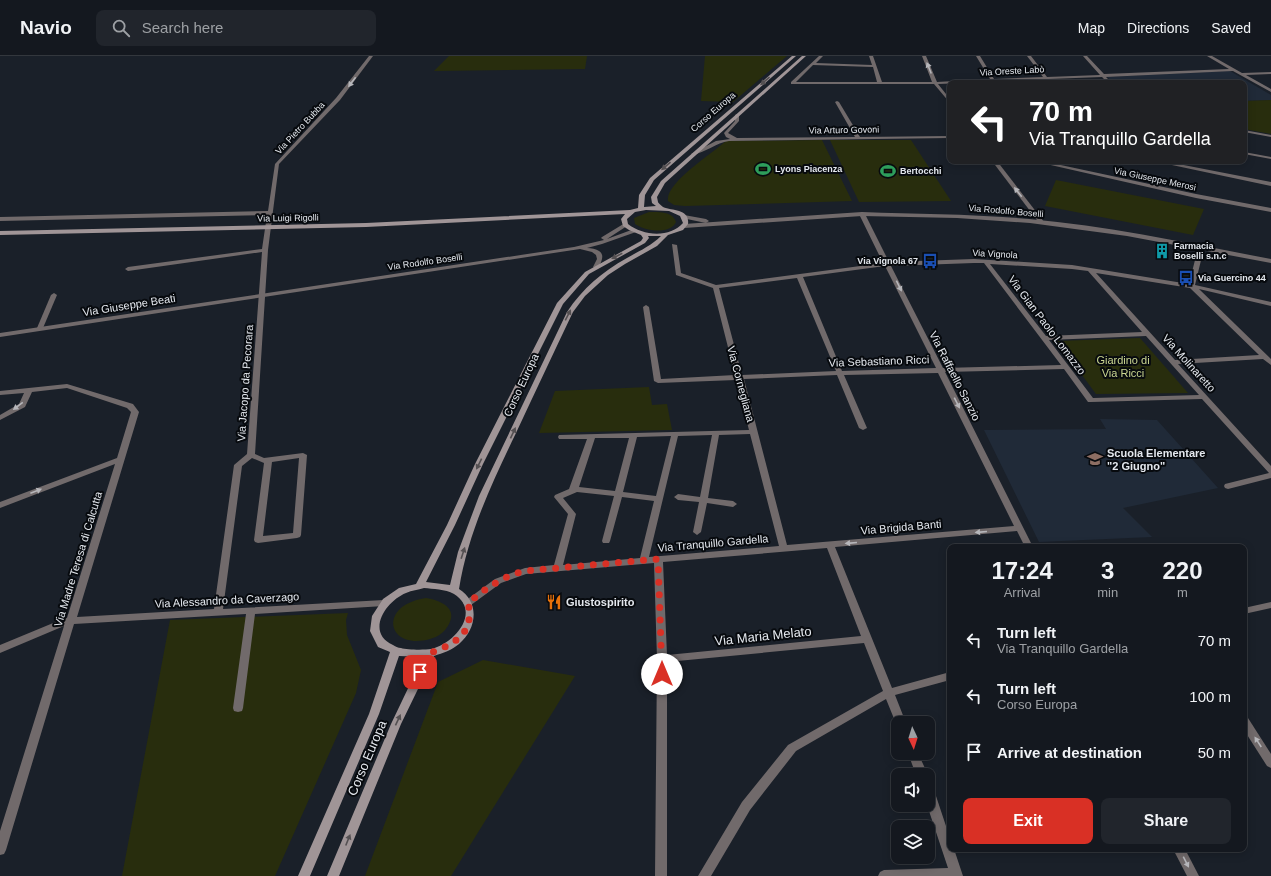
<!DOCTYPE html>
<meta charset="utf-8">
<style>
:root{--surface:#14181f;--page:#21252c;--text:#f1f3f6;--muted:#9da0a4;--line:#33373d;--accent:#d93025}
body{margin:0;font-family:Arial,sans-serif;background:var(--page);color:var(--text);height:100vh;display:flex;flex-direction:column;font-size:15px;white-space:nowrap}
*{box-sizing:border-box;margin:0}
p{font-size:13px;color:var(--muted)}
.icon{flex:none;width:22px;height:22px;fill:none;stroke:currentColor;stroke-width:2;stroke-linecap:round;stroke-linejoin:round}
.map{position:relative;flex:1;overflow:hidden}
.sheet{position:absolute;left:947px;top:488px;width:300px;height:308px;display:flex;flex-direction:column;background:var(--surface);border-radius:8px;box-shadow:0 2px 10px #0003,0 0 0 1px var(--line)}
.sheet>*{flex:none}
.top-card{position:absolute;left:947px;top:24px;width:300px;height:84px;border-radius:8px;box-shadow:0 2px 10px #0003,0 0 0 1px var(--line);background:#202124;color:#fff;overflow:hidden}
.needle{width:26px;rotate:176deg}
.controls{position:absolute;left:891px;top:660px;display:grid;gap:8px}
.controls a{display:grid;place-items:center;width:44px;height:44px;border-radius:8px;background:var(--surface);box-shadow:0 2px 10px #0003,0 0 0 1px var(--line);font-size:20px}
.pin{position:absolute;display:grid;place-items:center;width:34px;height:34px;color:#fff;margin:-17px;border-radius:8px;box-shadow:0 2px 6px #0006}
.me{position:absolute;width:44px;margin:-22px;rotate:0deg;stroke-linejoin:round;filter:drop-shadow(0 0 3px #0008)}
.turn{display:flex;align-items:center;gap:14px;height:84px;padding:0 16px;font-size:18px}
.turn .icon{width:52px;height:52px;stroke-width:2.5}
.turn b{display:block;font-size:28px;line-height:34px}
.eta{display:flex;justify-content:space-evenly;align-items:center;height:68px;text-align:center}
.eta b{font-size:24px;font-weight:700;line-height:28px}
.action{display:flex;gap:8px;margin-top:auto;padding:8px 16px}
.action a{flex:1;height:46px;border-radius:8px;background:var(--accent);color:#fff;font-size:16px;font-weight:700;line-height:46px;text-align:center}
.action a+a{background:var(--page);color:var(--text)}
ul{padding:0;list-style:none}
li{display:flex;align-items:center;gap:12px;height:56px;padding:0 16px}
li div{flex:1}
li b{display:block;font-size:15px}
li em{font-style:normal}
header{display:flex;align-items:center;gap:24px;box-sizing:border-box;height:56px;padding:0 20px;background:var(--surface);border-bottom:1px solid var(--line)}
header strong{font-size:19px}
nav{display:flex;gap:22px;margin-inline-start:auto;font-size:14px}
.search{width:280px;height:36px;background:var(--page);display:flex;align-items:center;gap:10px;box-sizing:border-box;padding:0 14px;border-radius:8px;color:var(--muted);font-size:15px}
.map>svg:first-child{display:block}
.built{fill:#202a38}
.green{fill:#282d0d}
.lines{fill:none;stroke-linecap:round;stroke-linejoin:round}
.minor{fill:#716a6b;fill-rule:evenodd}
.tertiary{fill:#716a6b;fill-rule:evenodd}
.secondary{fill:#a09597;fill-rule:evenodd}
.oneway{fill:#b6b6ba}
.oneway2{fill:#545052}
.route{stroke:#d93025;stroke-width:7;stroke-dasharray:0 12.6}
.labels{text-anchor:middle;dominant-baseline:central;stroke-width:4;stroke-linejoin:round;paint-order:stroke}
.far-street-label{font-size:9px;fill:#e4e8ee;stroke:#070a0e}
.far-poi-label{font-size:9px;font-weight:bold;fill:#e4e8ee;stroke:#070a0e;text-anchor:start}
.street-label{font-size:11px;fill:#e4e8ee;stroke:#070a0e}
.park-label{font-size:11px;fill:#cad691;stroke:#070a0e}
.poi-label{font-size:11px;font-weight:bold;fill:#e4e8ee;stroke:#070a0e;text-anchor:start}
.near-street-label{font-size:13px;fill:#e4e8ee;stroke:#070a0e}
</style>
<header>
<strong>Navio</strong>
<div class="search"><svg class="icon" aria-label="search" viewBox="0 0 24 24"><circle cx="10" cy="10" r="6"/><path d="M15 15l6 6"/></svg>Search here</div>
<nav><a>Map</a><a>Directions</a><a>Saved</a></nav>
</header>
<div class="map">
<svg width="1271" height="820" viewBox="0 0 1271 820">
<rect width="100%" height="100%" fill="#1a2029"/>
<!-- built -->
<g class="built">
<path d="M1230,15l41,24v5l-27,1v-18h-130l-7,-6z"/>
<path d="M1100,363l57,1 61,68 -95,20 29,29 -113,5 -55,-112 122,-1z"/>
</g>
<!-- green -->
<g class="green">
<path d="M449,0h138l-2,13 -151,2z"/>
<path d="M705,0h82l-54,46 -32,-1z"/>
<path d="M1271,44v34l-27,-5v-28z"/>
<path d="M822,84l30,61 -167,5 -11,-1 -6,-4c-3,-18 45,-48 58,-60z"/>
<path d="M911,84l40,61 -92,1 -29,-62z"/>
<path d="M1056,124l148,29 -11,26 -148,-29z"/>
<path d="M649,156c9,0 24,-1 27,10 -6,13 -31,9 -41,2l-1,-6z"/>
<path d="M1140,282l48,55 -92,1 -39,-53z"/>
<path d="M649,331l3,18 15,-1 5,26 -133,3 16,-42z"/>
<path d="M426,542c14,2 32,10 23,26 -4,8 -11,13 -19,15 -43,12 -53,-34 -4,-41z"/>
<path d="M348,557l-2,7 1,15 14,35 -5,23 -81,183h-153l48,-256z"/>
<path d="M483,604l92,16 -124,200h-86l73,-194z"/>
</g>
<g class="lines">
<!-- minor -->
<g class="minor">
<path d="M369,0h4l-33,44 -61,64 -11,86 -13,204 9,4 39,-5 4,2 -6,80 -1,2 -3,1 -39,5 -3,-1 -1,-2 10,-77 -12,-5 -10,8 -19,143 161,-9 3,1 2,2 -2,2 -3,1 -129,8 -12,94 -1,3 -4,1 -4,-1 -1,-3 13,-94 -172,10 -68,226 -2,4 -4,1v-24l64,-205 -64,27v-8l58,-24 9,-3 48,-154 -115,44v-6l117,-44 14,-46 -4,-4 -60,-20 -35,4 -7,15 -25,13v-5l19,-11 5,-11 -24,2v-4l67,-7 66,20 6,8 -62,205 137,-8 20,-144 13,-11 15,-202 -134,19 -3,-2 3,-2 134,-18 5,-34 -267,6v-4l268,-6 7,-47 61,-66zM299,402l-6,75 -30,3 9,-74z"/>
<path d="M819,0h4l-7,7 56,2 -3,-9h4l9,26h50l-10,-26h4l11,26 53,-3 -14,-23h4l14,23 49,-2 -16,-21h4l16,21 53,-2 -17,-19h4l17,18 125,-5 -22,-13h5l30,17 29,-1v2l-25,1 25,14v3l-38,-21 -127,6 6,6h-4l-6,-6 -53,2 3,4h-4l-3,-4 -50,3 1,1h-4l-1,-1 -53,2 12,15v4l-16,-19h-143v-2zM813,9l60,2 4,15h-81z"/>
<path d="M837,45l2,1 21,35 90,-1v2l-221,3c-13,2 -23,11 -36,14l-2,-1 25,-13 14,-2 -4,-2 -2,-4 11,-12v-6l2,-1 2,1v6l-11,12 9,5 118,-1 -20,-35z"/>
<path d="M1244,74l27,5v2l-27,-5z"/>
<path d="M1244,96l27,5v2l-27,-5z"/>
<path d="M992,105h5l47,61v2h-4z"/>
<path d="M1033,105h9l154,33 75,14v4l-75,-14z"/>
<path d="M1153,105h10l108,21v4z"/>
<path d="M862,156l3,2 24,48 85,-3 98,6 117,19 9,-36 5,-1 1,1 -9,37 76,17v4l-72,-17 72,70v6l-8,-6 -85,5 93,102v12l-43,11 -3,-1 -1,-2 1,-2 44,-11 -67,-74 -111,3h-3l-24,-33 -119,3 88,175h-8l-8,-16 -182,16 57,141 58,-16v8l-55,15 11,28h-8l-1,3 -11,-27 -90,52 -46,59 -39,66h-13l44,-74 46,-57 95,-54 -19,-48 -197,19v214h-12l2,-217 -3,-96 -128,11 -25,9 -30,22h-6l-2,-2 2,-2 30,-22 30,-11 29,-3 14,-51 -14,-17 1,-2 14,-6 18,-50h-28l-1,-2 1,-2 190,-5 -13,-50 -78,3 -4,-2 -11,-74 3,-2 3,2 12,72 74,-4 -22,-87 -37,-13 -4,-31 5,1 4,28 35,12 167,-22 -24,-49zM974,207h10l77,102 -118,3 -52,-102zM990,208l82,5 16,2 54,61 -96,4zM885,210l51,102 -94,3 -39,-94zM1096,217l94,15 69,67 -84,5zM797,222l39,93 -94,4 -23,-87zM1146,280l53,59 -106,3 -44,-58zM938,317l76,153 -227,19 -43,-166 93,-4 22,53 4,2 4,-2 -23,-53zM750,378l29,112 -130,11 29,-121 34,-1 -12,62 -22,-3 -4,3 4,3 21,2 -6,30 4,3 4,-3 6,-29 26,4 4,-3 -4,-3 -25,-3 11,-63zM671,380l-15,60 -33,-4 14,-55zM595,382h34l-14,53 -36,-4zM577,436l37,4 -12,45 1,2h6l1,-2 12,-44 32,4 -14,57 -77,7 13,-51 -13,-16zM827,492l34,88 -194,19 -4,-93z"/>
<path d="M54,237l3,2 -14,33 -1,1h-4l-1,-1 14,-33z"/>
<path d="M1271,546v6l-27,6v-6z"/>
<path d="M1244,661l4,1 23,36v14l-4,-2 -23,-36z"/>
<path d="M908,697h10l10,22h-12z"/>
<path d="M928,729l4,2 2,3 16,48v11h4l9,27h-85l2,-4 4,-2 64,-2 -21,-63z"/>
<path d="M1173,793h12l14,27h-12z"/>
</g>
<!-- tertiary -->
<g class="tertiary">
<path d="M862,156c56,2 111,2 167,7 81,7 162,25 242,40v4l-144,-27 -97,-13 -73,-5 -95,-2 -178,12 -3,-2 3,-2z"/>
<path d="M684,159l22,4 3,2 -3,2 -24,-5v-2z"/>
<path d="M625,167l3,2 -1,1 -20,13 27,-10 2,1v2l-34,12 -15,4c16,1 19,7 11,20l-2,1 -3,-2 4,-8 -1,-4 -4,-3 -12,-3 -580,88v-4l574,-86 30,-7 -3,-2 1,-1z"/>
</g>
<!-- secondary -->
<path class="secondary" d="M792,0h4l-142,124 -9,15 -1,12 12,-1 -4,-3 -1,-6 10,-16 141,-125h4l-141,127 -8,14 1,5c0,1 4,4 5,5 10,4 27,2 25,17l-5,6 -15,5 -11,11 -32,18 -17,11 -23,21 -12,16c-19,40 -38,80 -57,121 -24,50 -48,100 -57,156 21,13 18,40 0,55 -7,6 -16,9 -25,12l-33,68 -62,152h-12l64,-152 32,-67 -24,-1 -20,58 -69,162h-12l71,-162 21,-62 -12,-5 -8,-16 2,-15 11,-17 16,-11 17,-4 31,-59 28,-61 82,-161 28,-31 56,-31 2,-3 -2,-3 -12,-5 -6,-4 -2,-7 4,-5 -259,13 -366,8v-4l366,-8 264,-13 8,-2 1,-13 11,-17zM646,154l23,1 11,5 3,7c-13,15 -40,13 -55,1l-1,-5 8,-7zM648,180h13c-10,10 -22,15 -34,22 -25,14 -44,30 -60,54l-88,184 -21,56 -8,33 -24,-3 29,-57 28,-61 80,-160 26,-30 56,-31 4,-5zM424,532c9,1 21,1 30,6 28,18 0,50 -23,55 -6,1 -24,1 -30,-1 -3,0 -6,-2 -8,-3 -28,-13 -7,-44 13,-52 6,-3 12,-3 18,-5z"/>
</g>
<!-- one-way arrows -->
<defs><path id="oneway-solid" d="M-6-.8H1V-3.2L6.5 0L1 3.2V.8H-6Z"/></defs>
<g class="oneway">
<use href="#oneway-solid" transform="translate(929 12) rotate(-112)"/>
<use href="#oneway-solid" transform="translate(352 26) rotate(127)"/>
<use href="#oneway-solid" transform="translate(1018 136) rotate(-128)"/>
<use href="#oneway-solid" transform="translate(899 230) rotate(64)"/>
<use href="#oneway-solid" transform="translate(957 347) rotate(63)"/>
<use href="#oneway-solid" transform="translate(18 350) rotate(143)"/>
<use href="#oneway-solid" transform="translate(36 435) rotate(-21)"/>
<use href="#oneway-solid" transform="translate(981 476) rotate(175)"/>
<use href="#oneway-solid" transform="translate(851 487) rotate(175)"/>
<use href="#oneway-solid" transform="translate(1258 686) rotate(-123)"/>
<use href="#oneway-solid" transform="translate(1186 806) rotate(63)"/>
</g>
<g class="oneway2">
<use href="#oneway-solid" transform="translate(765 25) rotate(139)"/>
<use href="#oneway-solid" transform="translate(666 110) rotate(139)"/>
<use href="#oneway-solid" transform="translate(617 200) rotate(153)"/>
<use href="#oneway-solid" transform="translate(568 259) rotate(-63)"/>
<use href="#oneway-solid" transform="translate(513 377) rotate(-65)"/>
<use href="#oneway-solid" transform="translate(479 408) rotate(116)"/>
<use href="#oneway-solid" transform="translate(463 497) rotate(-72)"/>
<use href="#oneway-solid" transform="translate(398 664) rotate(-65)"/>
<use href="#oneway-solid" transform="translate(348 784) rotate(-68)"/>
</g>
<g class="lines">
<!-- route -->
<path class="route" d="M420,616l10,-19c25,-9 45,-20 38,-50 17,-14 35,-27 57,-32l133,-12 4,115"/>
</g>
<!-- icons -->
<defs>
<symbol id="stadium-bare" viewBox="-9 -9 18 18"><path d="M0-5a6.5 5 0 1 0 0 10a6.5 5 0 1 0 0-10ZM-3.5-1.8h7v3.6h-7Z" fill="#2e9e5b" stroke="#070a0e" stroke-width="2.5" paint-order="stroke"/></symbol>
<symbol id="building-bare" viewBox="-9 -9 18 18"><path d="M-4-6H4V6H1V3H-1V6H-4ZM-2.5-4.3h1.7v1.8h-1.7ZM.8-4.3h1.7v1.8H.8ZM-2.5-1h1.7V.8h-1.7ZM.8-1h1.7V.8H.8Z" fill="#0f9aa8" stroke="#070a0e" stroke-width="2.5" paint-order="stroke"/></symbol>
<symbol id="bus-bare" viewBox="-9 -9 18 18"><path d="M-5-6H5V4H4V6H2V4H-2V6H-4V4H-5ZM-3.5-4V0h7V-4ZM-3.5 1.2v1.5H-2V1.2ZM2 1.2v1.5H3.5V1.2Z" fill="#1a4fb4" stroke="#070a0e" stroke-width="2.5" paint-order="stroke"/></symbol>
<symbol id="school-bare" viewBox="-9 -9 18 18"><path d="M0-5L7-2L0 1L-7-2ZM-4 1L0 2.5L4 1V4Q0 6-4 4Z" fill="#8d6e63" stroke="#070a0e" stroke-width="2.5" paint-order="stroke"/></symbol>
<symbol id="restaurant-bare" viewBox="-9 -9 18 18"><path d="M-5-6h1v4h1v-4h1v4h1v-4h1v5L-1.5 .5V6h-2V.5L-5-1ZM5-6V6H3V1.5H1.5Q1.5-4 5-6Z" fill="#e8710a" stroke="#070a0e" stroke-width="2.5" paint-order="stroke"/></symbol>
</defs>
<g fill-rule="evenodd">
<use href="#stadium-bare" x="752" y="102" width="22" height="22"/>
<use href="#stadium-bare" x="877" y="104" width="22" height="22"/>
<use href="#building-bare" x="1151" y="184" width="22" height="22"/>
<use href="#bus-bare" x="919" y="194" width="22" height="22"/>
<use href="#bus-bare" x="1175" y="211" width="22" height="22"/>
<use href="#school-bare" x="1084" y="392" width="22" height="22"/>
<use href="#restaurant-bare" x="543" y="535" width="22" height="22"/>
</g>
<g class="labels">
<!-- far-street labels -->
<g class="far-street-label">
<text transform="translate(1012 15) rotate(-3)">Via Oreste Labò</text>
<text transform="translate(713 56) rotate(-41)">Corso Europa</text>
<text transform="translate(300 72) rotate(-47)">Via Pietro Bubba</text>
<text transform="translate(844 74) rotate(-1)">Via Arturo Govoni</text>
<text transform="translate(1155 123) rotate(12)">Via Giuseppe Merosi</text>
<text transform="translate(1006 155) rotate(5)">Via Rodolfo Boselli</text>
<text transform="translate(288 162) rotate(-1)">Via Luigi Rigolli</text>
<text transform="translate(995 198) rotate(3)">Via Vignola</text>
<text transform="translate(425 206) rotate(-8)">Via Rodolfo Boselli</text>
</g>
<!-- far-poi labels -->
<g class="far-poi-label">
<text x="775" y="113">Lyons Piacenza</text>
<text x="900" y="115">Bertocchi</text>
<text x="1174" y="190">Farmacia<tspan x="1174" dy="10">Boselli s.n.c</tspan></text>
<text x="918" y="205" text-anchor="end">Via Vignola 67</text>
<text x="1198" y="222">Via Guercino 44</text>
</g>
<!-- street labels -->
<g class="street-label">
<text transform="translate(129 249) rotate(-9)">Via Giuseppe Beati</text>
<text transform="translate(1047 269) rotate(53)">Via Gian Paolo Lomazzo</text>
<text transform="translate(879 305) rotate(-2)">Via Sebastiano Ricci</text>
<text transform="translate(1189 307) rotate(48)">Via Molinaretto</text>
<text transform="translate(955 320) rotate(63)">Via Raffaello Sanzio</text>
<text transform="translate(245 327) rotate(-86)">Via Jacopo da Pecorara</text>
<text transform="translate(741 328) rotate(75)">Via Cornegliana</text>
<text transform="translate(521 329) rotate(-65)">Corso Europa</text>
<text transform="translate(901 471) rotate(-5)">Via Brigida Banti</text>
<text transform="translate(713 487) rotate(-5)">Via Tranquillo Gardella</text>
<text transform="translate(78 503) rotate(-73)">Via Madre Teresa di Calcutta</text>
<text transform="translate(227 544) rotate(-3)">Via Alessandro da Caverzago</text>
</g>
<!-- park labels -->
<g class="park-label">
<text x="1123" y="304">Giardino di<tspan x="1123" dy="13">Via Ricci</tspan></text>
</g>
<!-- poi labels -->
<g class="poi-label">
<text x="1107" y="397">Scuola Elementare<tspan x="1107" dy="13">"2 Giugno"</tspan></text>
<text x="566" y="546">Giustospirito</text>
</g>
<!-- near-street labels -->
<g class="near-street-label">
<text transform="translate(763 580) rotate(-6)">Via Maria Melato</text>
<text transform="translate(367 702) rotate(-67)">Corso Europa</text>
</g>
</g>
</svg>
<div class="controls">
<a><svg class="needle" viewBox="-14 -14 28 28"><path d="M0-13l5 13h-10z" fill="#e53935"/><path d="M0 13l5-13h-10z" fill="#9da0a4"/></svg></a>
<a><svg class="icon" aria-label="sound" viewBox="0 0 24 24"><path d="M4 9h4l5-4v14l-5-4H4zM17 9q2 3 0 6"/></svg></a>
<a><svg class="icon" aria-label="layers" viewBox="0 0 24 24"><path d="M12 4l9 5-9 5-9-5zM3 14l9 5 9-5"/></svg></a>
</div>
<div class="pin" style="left:420px;top:616px;background:#d93025"><svg class="icon" aria-label="arrive" viewBox="0 0 24 24"><path d="M6 21V4h12l-3 4 3 4H6"/></svg></div>
<svg class="me" style="left:662px;top:618px" viewBox="-20 -20 40 40"><circle r="19" fill="#fff"/><path d="M0-13L10 11 0 6-10 11z" fill="#d93025"/></svg>
<div class="top-card">
<div class="turn"><svg class="icon" aria-label="left" viewBox="0 0 24 24"><path d="M17 20v-9H6M10 6l-5 5 5 5"/></svg><div><b>70 m</b>Via Tranquillo Gardella</div></div>
</div>
<section class="sheet">
<div class="eta">
<div><b>17:24</b><p>Arrival</p></div>
<div><b>3</b><p>min</p></div>
<div><b>220</b><p>m</p></div>
</div>
<ul>
<li><svg class="icon" aria-label="left" viewBox="0 0 24 24"><path d="M17 20v-9H6M10 6l-5 5 5 5"/></svg><div><b>Turn left</b><p>Via Tranquillo Gardella</p></div><em>70 m</em></li>
<li><svg class="icon" aria-label="left" viewBox="0 0 24 24"><path d="M17 20v-9H6M10 6l-5 5 5 5"/></svg><div><b>Turn left</b><p>Corso Europa</p></div><em>100 m</em></li>
<li><svg class="icon" aria-label="arrive" viewBox="0 0 24 24"><path d="M6 21V4h12l-3 4 3 4H6"/></svg><div><b>Arrive at destination</b></div><em>50 m</em></li>
</ul>
<div class="action"><a>Exit</a><a>Share</a></div>
</section>
</div>
